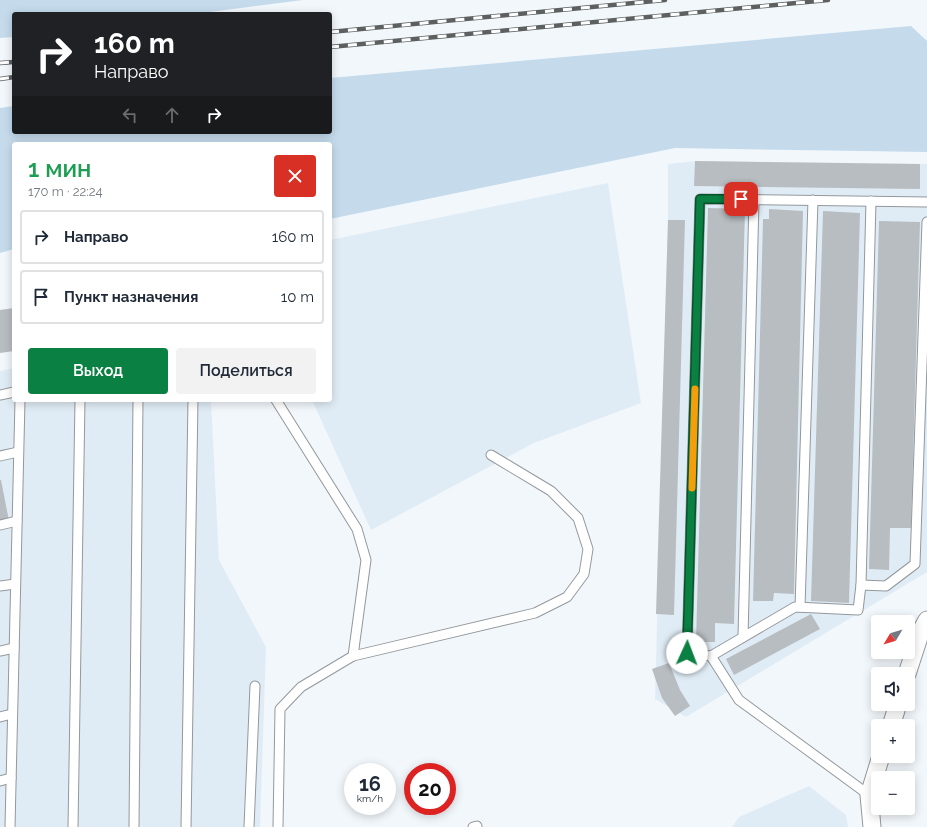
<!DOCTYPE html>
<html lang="ru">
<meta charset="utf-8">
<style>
:root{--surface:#fff;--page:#f2f2f3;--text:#1f2937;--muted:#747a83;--line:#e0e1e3;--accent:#0b8043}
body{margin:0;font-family:Raleway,sans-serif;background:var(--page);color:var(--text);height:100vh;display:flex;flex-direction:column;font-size:15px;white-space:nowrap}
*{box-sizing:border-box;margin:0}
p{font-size:13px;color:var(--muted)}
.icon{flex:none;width:22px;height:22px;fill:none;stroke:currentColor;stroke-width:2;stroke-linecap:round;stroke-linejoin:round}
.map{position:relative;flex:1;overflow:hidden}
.drawer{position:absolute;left:12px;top:142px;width:320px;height:260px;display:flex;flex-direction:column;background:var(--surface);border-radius:4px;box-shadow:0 2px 10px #0003}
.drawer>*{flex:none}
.banner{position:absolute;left:12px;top:12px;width:320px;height:122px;border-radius:4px;box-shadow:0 2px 10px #0003;background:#202124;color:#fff;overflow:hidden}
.needle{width:26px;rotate:232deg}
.fabs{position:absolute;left:871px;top:615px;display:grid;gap:8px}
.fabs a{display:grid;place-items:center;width:44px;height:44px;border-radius:4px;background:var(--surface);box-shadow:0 2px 10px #0003;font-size:20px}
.speed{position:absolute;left:344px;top:763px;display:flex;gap:8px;font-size:20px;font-weight:700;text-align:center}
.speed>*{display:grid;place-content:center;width:52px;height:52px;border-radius:50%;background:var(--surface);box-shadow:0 2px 10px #0003;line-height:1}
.speed small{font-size:10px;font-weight:400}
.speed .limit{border:6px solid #d22;background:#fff;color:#111}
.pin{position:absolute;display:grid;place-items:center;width:34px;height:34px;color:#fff;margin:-17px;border-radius:8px;box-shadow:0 2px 6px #0006}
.me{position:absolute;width:44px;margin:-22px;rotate:2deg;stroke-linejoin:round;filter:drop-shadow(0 0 3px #0008)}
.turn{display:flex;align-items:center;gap:14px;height:84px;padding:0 16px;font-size:18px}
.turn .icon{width:52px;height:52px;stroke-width:2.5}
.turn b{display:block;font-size:28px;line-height:34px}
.lanes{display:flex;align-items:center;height:38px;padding:0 16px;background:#0003;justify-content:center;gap:20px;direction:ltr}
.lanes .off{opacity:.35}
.round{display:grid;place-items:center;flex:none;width:42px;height:42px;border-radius:4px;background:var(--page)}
.overview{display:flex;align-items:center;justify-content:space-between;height:68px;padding:0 16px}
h1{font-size:24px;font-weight:600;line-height:30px;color:#1e9e55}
.button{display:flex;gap:8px;margin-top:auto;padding:8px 16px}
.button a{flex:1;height:46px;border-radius:4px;background:var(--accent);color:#fff;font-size:16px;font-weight:600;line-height:46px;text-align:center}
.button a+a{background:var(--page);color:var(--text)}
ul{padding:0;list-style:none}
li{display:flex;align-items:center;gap:12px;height:54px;margin:0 8px 6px;padding:0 8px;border:2px solid var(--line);border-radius:4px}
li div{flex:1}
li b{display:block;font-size:15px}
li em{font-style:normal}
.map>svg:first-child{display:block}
.built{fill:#e0ecf5}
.green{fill:#c5dbec}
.building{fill:#b8bdc1}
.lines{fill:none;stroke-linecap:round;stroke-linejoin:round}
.lane-casing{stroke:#93989c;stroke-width:11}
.street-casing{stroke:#93989c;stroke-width:19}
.lane{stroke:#fff;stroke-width:9}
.street{stroke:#fff;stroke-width:17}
.rail-casing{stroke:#5d6061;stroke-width:4.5}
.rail{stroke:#fff;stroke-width:3;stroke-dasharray:9;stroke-linecap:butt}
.route-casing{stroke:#07532c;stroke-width:10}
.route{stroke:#0b8043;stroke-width:7}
.slow{stroke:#f59e0b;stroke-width:7}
</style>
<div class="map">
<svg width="927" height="827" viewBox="0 0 927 827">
<rect width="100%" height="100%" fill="#f2f7fb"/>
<!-- built -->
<g class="built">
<path d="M695,161l232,3v408l-241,145 -31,-18 13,-479v-56z"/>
<path d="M608,183l33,220 -107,40 -163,87 -59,-130h18v-160z"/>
<path d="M14,368v32h197l8,160 47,87 -6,180h-260v-456z"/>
<path d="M809,786l37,29 2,12h-116l7,-10z"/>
</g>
<!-- green -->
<g class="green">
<path d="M0,0h303l-109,14h-180v23l-14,1z"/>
<path d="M911,26l16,15v111l-252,-4 -345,71v-75h-316v105l-14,4v-145l14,-2v26h316v-54z"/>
</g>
<!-- building -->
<g class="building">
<path d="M695,161l225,3v25l-226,-3z"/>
<path d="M708,208l37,1 -11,415 -19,-1v19h-19z"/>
<path d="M769,209l34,2 -9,383 -20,-1 -1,8h-20l10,-382h6z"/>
<path d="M823,211l37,2 -11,390 -38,-2z"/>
<path d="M668,220h17l-11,395 -18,-1z"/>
<path d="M879,221l41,1 -9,306h-21l-1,42 -20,-1z"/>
<path d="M14,308v43l-14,2v-43z"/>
<path d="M0,480h1l8,41 -9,2z"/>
<path d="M811,614l9,15 -86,46 -8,-16z"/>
<path d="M669,663l11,27 10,16 -15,10 -13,-18 -10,-29z"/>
</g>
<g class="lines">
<defs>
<g id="lane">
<path d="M927,202l-227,-3 -13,454 24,3 84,-49 63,3 3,-25 25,1 29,-22 12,-342"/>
<path d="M0,395l14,-3"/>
<path d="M276,400l81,129 9,31 -13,96"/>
<path d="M0,456l18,-4"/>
<path d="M0,525l17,-4"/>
<path d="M861,585l10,-384"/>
<path d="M0,586l15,-2"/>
<path d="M800,607l13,-407"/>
<path d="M743,637l11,-437"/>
<path d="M0,651l14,-3"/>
<path d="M711,656l28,44 130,95"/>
<path d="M0,717l12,-3"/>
<path d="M0,781l11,-3"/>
<path d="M10,827l10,-427"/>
<path d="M73,827l7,-427"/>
<path d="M134,827l4,-427"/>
<path d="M186,827l7,-427"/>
<path d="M249,827l6,-141"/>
<path d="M278,827l2,-118 21,-22 52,-31 182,-43 32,-16 17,-23 4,-25 -10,-31 -27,-27 -60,-36"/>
<path d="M473,827l4,-1"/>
</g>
<g id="street">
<path d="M907,674l14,-43 6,-11"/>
<path d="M891,726l7,-22"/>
<path d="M872,827l-3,-32 12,-39"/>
</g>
</defs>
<!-- lane casing -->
<use href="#lane" class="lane-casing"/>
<!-- street casing -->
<use href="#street" class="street-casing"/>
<!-- lane -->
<use href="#lane" class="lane"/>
<!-- street -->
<use href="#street" class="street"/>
<defs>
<g id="rail">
<path d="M330,32l335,-32"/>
<path d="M330,47l498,-47"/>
<path d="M0,63l14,-1"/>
<path d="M0,79l14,-2"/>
</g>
</defs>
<!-- rail casing -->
<use href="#rail" class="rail-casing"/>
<!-- rail -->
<use href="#rail" class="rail"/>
</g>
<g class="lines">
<defs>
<path id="route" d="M687,653l13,-454h41"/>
</defs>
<!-- route casing -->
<use href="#route" class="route-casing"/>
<!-- route -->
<use href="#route" class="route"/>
<!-- slow -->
<path class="slow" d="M692,488l3,-99"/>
</g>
</svg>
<div class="fabs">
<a><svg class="needle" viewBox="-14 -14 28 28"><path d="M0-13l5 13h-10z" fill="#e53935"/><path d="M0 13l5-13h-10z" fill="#747a83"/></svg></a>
<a><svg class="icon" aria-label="sound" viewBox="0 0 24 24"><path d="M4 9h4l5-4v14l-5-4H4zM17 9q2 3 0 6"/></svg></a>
<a>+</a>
<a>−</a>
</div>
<div class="speed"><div>16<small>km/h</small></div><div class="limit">20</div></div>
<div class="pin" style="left:741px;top:199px;background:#d93025"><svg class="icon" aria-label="arrive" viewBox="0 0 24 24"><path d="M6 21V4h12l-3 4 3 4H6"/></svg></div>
<svg class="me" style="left:687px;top:653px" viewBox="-20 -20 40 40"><circle r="19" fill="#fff"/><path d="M0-13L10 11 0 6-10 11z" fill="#0b8043"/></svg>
<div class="banner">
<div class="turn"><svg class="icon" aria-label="right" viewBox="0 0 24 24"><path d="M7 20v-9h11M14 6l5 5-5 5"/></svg><div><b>160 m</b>Направо</div></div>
<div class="lanes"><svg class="icon off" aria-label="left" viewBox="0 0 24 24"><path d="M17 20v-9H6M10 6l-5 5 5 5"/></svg><svg class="icon off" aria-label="ahead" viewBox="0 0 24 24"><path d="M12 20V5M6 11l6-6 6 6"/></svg><svg class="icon" aria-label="right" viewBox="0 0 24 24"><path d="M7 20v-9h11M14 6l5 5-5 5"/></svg></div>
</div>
<section class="drawer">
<div class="overview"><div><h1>1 мин</h1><p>170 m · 22:24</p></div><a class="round" style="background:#d93025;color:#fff"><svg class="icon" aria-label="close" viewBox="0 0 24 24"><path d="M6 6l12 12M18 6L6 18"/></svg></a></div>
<ul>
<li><svg class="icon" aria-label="right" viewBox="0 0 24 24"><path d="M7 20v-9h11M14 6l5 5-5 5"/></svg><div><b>Направо</b></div><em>160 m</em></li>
<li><svg class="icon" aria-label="arrive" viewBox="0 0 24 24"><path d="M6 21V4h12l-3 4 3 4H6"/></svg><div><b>Пункт назначения</b></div><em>10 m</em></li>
</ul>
<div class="button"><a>Выход</a><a>Поделиться</a></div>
</section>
</div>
